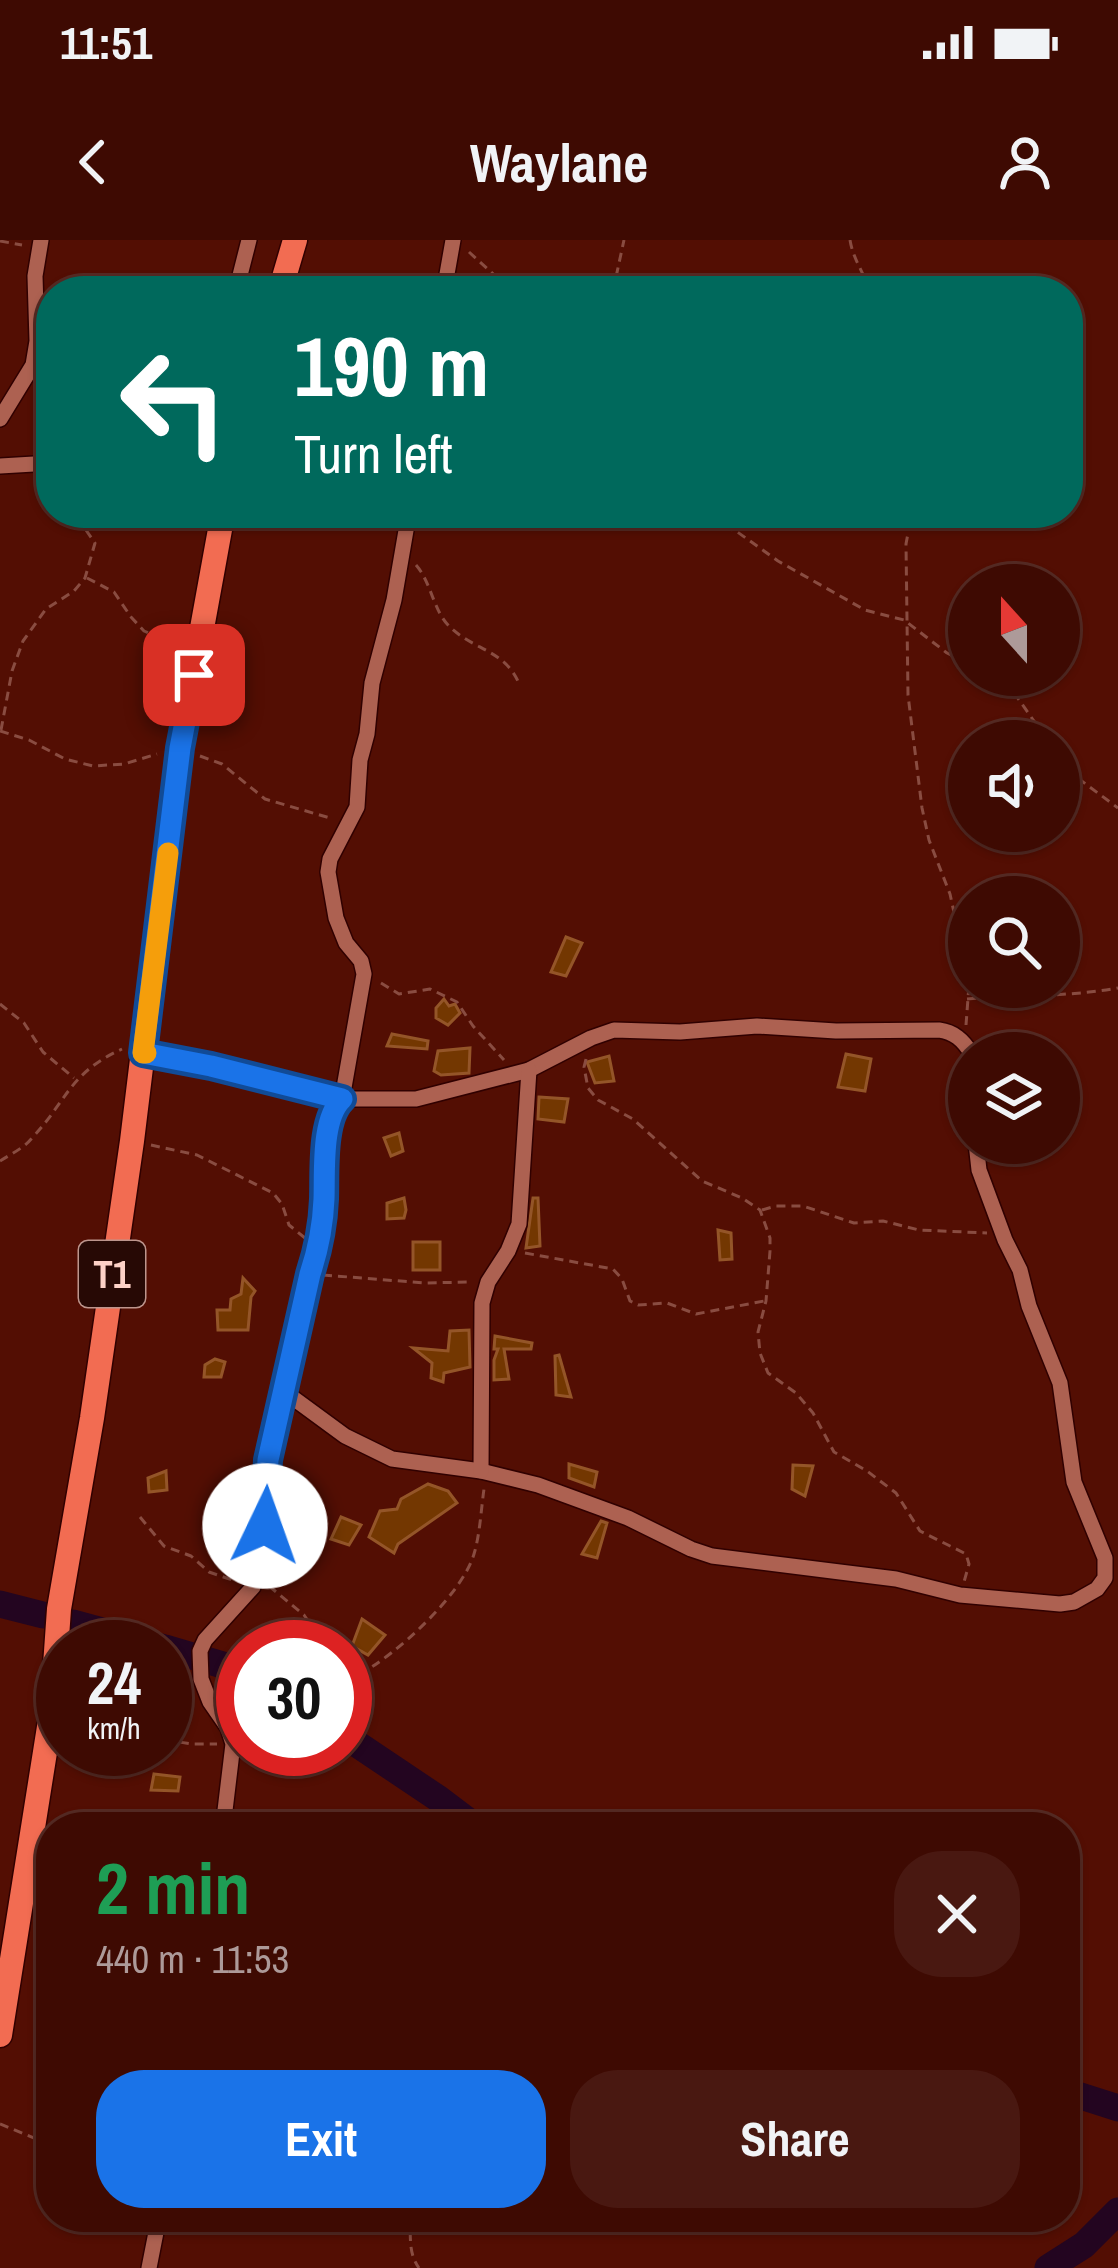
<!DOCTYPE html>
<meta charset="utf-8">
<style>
:root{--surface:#3e0a02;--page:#491811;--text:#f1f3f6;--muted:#ad9a99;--line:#572b24;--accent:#1a73e8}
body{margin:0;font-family:"Archivo Narrow",sans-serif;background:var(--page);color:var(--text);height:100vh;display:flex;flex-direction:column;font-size:45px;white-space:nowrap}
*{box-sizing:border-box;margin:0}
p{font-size:39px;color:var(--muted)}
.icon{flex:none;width:66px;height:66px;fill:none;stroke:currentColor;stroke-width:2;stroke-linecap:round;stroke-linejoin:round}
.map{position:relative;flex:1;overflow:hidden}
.drawer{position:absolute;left:36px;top:1572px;width:1044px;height:420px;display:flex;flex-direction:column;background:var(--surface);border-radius:48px;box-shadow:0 3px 9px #0004,0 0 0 3px var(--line)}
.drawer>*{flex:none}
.hud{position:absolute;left:36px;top:36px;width:1047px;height:252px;border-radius:48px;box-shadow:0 3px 9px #0004,0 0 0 3px var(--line);background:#00695c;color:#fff;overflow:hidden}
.needle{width:78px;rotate:339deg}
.controls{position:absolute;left:948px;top:324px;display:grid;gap:24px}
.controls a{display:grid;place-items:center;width:132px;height:132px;border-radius:50%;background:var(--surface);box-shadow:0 3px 9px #0004,0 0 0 3px var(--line);font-size:60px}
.speed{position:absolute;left:36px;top:1380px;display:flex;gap:24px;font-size:60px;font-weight:700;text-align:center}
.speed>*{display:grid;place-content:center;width:156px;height:156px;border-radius:50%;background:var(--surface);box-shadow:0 3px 9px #0004,0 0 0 3px var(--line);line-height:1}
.speed small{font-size:30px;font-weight:400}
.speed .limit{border:18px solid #d22;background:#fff;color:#111}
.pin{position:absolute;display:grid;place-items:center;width:102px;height:102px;color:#fff;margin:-51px;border-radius:24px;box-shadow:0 6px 18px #0006}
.me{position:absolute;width:132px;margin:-66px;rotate:3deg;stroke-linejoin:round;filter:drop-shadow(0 0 9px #0008)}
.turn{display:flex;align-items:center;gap:42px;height:252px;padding:0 60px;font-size:54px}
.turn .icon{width:156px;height:156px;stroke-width:2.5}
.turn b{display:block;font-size:84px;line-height:102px}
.round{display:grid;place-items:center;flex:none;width:126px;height:126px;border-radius:48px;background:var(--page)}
.overview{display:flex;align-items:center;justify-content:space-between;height:204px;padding:0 60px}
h1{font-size:72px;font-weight:800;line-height:90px;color:#1e9e55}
.button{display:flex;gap:24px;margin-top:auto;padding:24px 60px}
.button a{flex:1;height:138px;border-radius:48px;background:var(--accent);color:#fff;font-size:48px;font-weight:800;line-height:138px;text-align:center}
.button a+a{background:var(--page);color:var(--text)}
.status{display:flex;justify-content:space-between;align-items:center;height:84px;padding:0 60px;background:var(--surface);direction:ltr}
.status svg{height:33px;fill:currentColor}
header{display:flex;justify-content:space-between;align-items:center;height:156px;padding:0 60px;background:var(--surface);font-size:54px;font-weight:800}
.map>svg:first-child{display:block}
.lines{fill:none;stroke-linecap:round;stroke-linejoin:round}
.river{stroke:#230520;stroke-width:27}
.building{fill:#733701;stroke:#945528;stroke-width:3}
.minor-casing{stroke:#300000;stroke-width:18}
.highway-casing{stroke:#300000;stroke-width:27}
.path{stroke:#894c41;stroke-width:3;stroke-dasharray:9 6;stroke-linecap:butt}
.minor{stroke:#ad6151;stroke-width:15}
.highway{stroke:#f26c52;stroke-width:24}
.route-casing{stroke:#114b97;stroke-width:30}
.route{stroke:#1a73e8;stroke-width:21}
.slow{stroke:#f59e0b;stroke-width:21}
.labels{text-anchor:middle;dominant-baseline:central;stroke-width:12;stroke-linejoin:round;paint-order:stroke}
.shield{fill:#270905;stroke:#bd958d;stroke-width:3}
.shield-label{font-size:39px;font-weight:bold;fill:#fdd1c7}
</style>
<div class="status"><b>11:51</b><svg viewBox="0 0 49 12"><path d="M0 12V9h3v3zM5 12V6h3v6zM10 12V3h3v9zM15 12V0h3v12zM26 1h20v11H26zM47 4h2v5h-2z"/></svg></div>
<header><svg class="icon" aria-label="back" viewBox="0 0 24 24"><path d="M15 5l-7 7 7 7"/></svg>Waylane<svg class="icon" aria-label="person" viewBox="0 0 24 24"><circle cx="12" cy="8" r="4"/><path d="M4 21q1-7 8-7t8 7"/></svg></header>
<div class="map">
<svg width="1118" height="2028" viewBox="0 0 1118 2028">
<rect width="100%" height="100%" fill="#530e03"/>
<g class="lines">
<!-- river -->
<g class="river">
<path d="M0,1364l43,11"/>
<path d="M73,1383l88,24"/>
<path d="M165,1408l78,23"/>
<path d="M345,1496l94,63 37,28"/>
<path d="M1065,1851l53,17"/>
<path d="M1048,2028l36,-23 34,-34"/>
</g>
</g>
<!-- building -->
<g class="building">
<path d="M566,697l16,6 -16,33 -15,-4z"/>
<path d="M444,759l5,7 6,-2 5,9 -12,12 -12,-7v-10z"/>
<path d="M392,794l36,7 -1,8 -40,-3z"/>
<path d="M470,808l-1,25 -28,2 -7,-4 4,-20z"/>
<path d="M846,814l25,5 -6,32 -27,-4z"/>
<path d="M609,816l5,25 -19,2 -8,-21z"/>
<path d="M539,857l29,2 -4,23 -26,-3z"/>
<path d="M399,893l4,18 -12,5 -7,-18z"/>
<path d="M404,958l2,12 -2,8 -17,1v-16z"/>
<path d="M533,958h5l2,48 -14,2z"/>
<path d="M718,990l13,3 1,26 -12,1z"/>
<rect x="413" y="1002" width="27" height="28"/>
<path d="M243,1038l12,13 -4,6 -3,33h-30l-1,-20h13l1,-11 10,-5z"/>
<path d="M469,1090l1,37 -26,6 -1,9 -12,-4 1,-15 -19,-15 35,3 2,-20z"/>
<path d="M495,1096l37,7 -1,6h-27l5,30 -15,1v-20l4,-11h-4z"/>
<path d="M559,1115l12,42 -15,-2 -1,-39z"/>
<path d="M215,1119l10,3 -4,15h-17l1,-12z"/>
<path d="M569,1224l28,8 -3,15 -25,-9z"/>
<path d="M793,1225l20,1 -8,30 -13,-7z"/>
<path d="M166,1231l1,19 -18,2 -1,-14z"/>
<path d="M428,1244l20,7 9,12 -59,41 -4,9 -25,-16 11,-26 17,-2 4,-10z"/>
<path d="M341,1277l20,8 -12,20 -18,-6z"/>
<path d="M601,1281l6,2 -10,35 -15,-4z"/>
<path d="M362,1379l23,16 -17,20 -16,-9z"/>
<path d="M154,1534l26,3 -2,14 -27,-1z"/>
</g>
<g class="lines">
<defs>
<g id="minor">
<path d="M236,51l13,-51"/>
<path d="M444,51l9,-51"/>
<path d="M0,179l33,-54 4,-24 -2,-65 6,-36"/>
<path d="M0,226l51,-3"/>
<path d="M143,813l68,13 131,33h74l113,-29 62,-32 23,-8 66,2 77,-6 79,5 103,-1c15,2 24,10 32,23"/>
<path d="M285,1152l60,44 47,23 89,12 57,14 90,33 63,31 21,7 184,23 64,16 100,9 14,-2 23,-13 8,-11v-20l-31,-76 -14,-99 -31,-77 -9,-36 -15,-30 -26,-70 -3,-27"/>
<path d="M481,1231l1,-168 6,-21 20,-31 11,-27 10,-154"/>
<path d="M223,1587l10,-83 -5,-16 -18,-26 -9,-23 -1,-28 5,-11 48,-53 12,-61 3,-65 41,-187c9,-24 14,-49 15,-75 1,-28 -3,-79 18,-100l22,-125 -3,-13 -15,-18 -10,-25 -8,-46 2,-13 27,-52 3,-47 7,-26 5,-51 22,-83 15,-87"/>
<path d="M149,2028l10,-51"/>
</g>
<g id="highway">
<path d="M280,51l15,-51"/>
<path d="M0,1795l52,-327 7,-99 33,-191 40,-277 48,-392 43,-236"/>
</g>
</defs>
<!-- minor casing -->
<use href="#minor" class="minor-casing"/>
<!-- highway casing -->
<use href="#highway" class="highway-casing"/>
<!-- path -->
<g class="path">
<path d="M850,0c3,19 14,33 20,51"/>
<path d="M0,1l22,4"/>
<path d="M469,12l34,31 15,8"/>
<path d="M613,51l11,-51"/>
<path d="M38,146l13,4"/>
<path d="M698,273l15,11 23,7 42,30 87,49 39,10 43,33 22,11"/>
<path d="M924,273l-15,15 -3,16 2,151 14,113 7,32 21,54 19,87"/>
<path d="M416,325c15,17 17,44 32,60 25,26 58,24 72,61"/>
<path d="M87,338l27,14 17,25 13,14 25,11h9"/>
<path d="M990,435l20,12 38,54"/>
<path d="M1,490l11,-59 11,-30 23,-32 28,-18 11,-13 10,-35 -21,-30"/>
<path d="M0,491l29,9 36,19 28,7 31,-2 33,-10"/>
<path d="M1059,515l20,24 39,29"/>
<path d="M200,516l22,8 43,35 65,19"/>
<path d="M381,743l18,11 31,-5 27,13 16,24 31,34"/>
<path d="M967,759c50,-4 101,-2 151,-11"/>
<path d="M0,764l24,19 19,29 31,26"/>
<path d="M966,785l3,-40"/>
<path d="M586,819l-2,8 4,21 10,12 35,19 69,62 40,17 18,12 10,28v13l-4,50 -8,31 2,21 8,20 28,20 17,20 21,39 33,19 29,22 24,38 46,23 3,10 -5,18"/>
<path d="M151,905l46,10 76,38 9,11 7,21 16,13"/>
<path d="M0,921c11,-7 24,-13 32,-23 35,-37 37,-65 90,-89"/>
<path d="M762,970l14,-4h27l51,17 29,-2 36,9 68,3"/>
<path d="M525,1013l88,16 9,10 8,22 8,4 29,-2 29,11 68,-13"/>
<path d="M323,1035l102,8 44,-1"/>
<path d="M140,1277l24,29 27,10 18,16 26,9"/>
<path d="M269,1346l35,29 22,32"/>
<path d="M345,1432l13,3c37,-19 104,-80 116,-121 6,-20 7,-44 10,-65"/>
<path d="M165,1500l28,4h24"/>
<path d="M0,1884l51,21"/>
<path d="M409,1977c3,19 -2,34 10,51"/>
<path d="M295,1982l1,-5"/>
</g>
<!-- minor -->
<use href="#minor" class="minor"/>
<!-- highway -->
<use href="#highway" class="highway"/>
</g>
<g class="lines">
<defs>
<path id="route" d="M194,435l-14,73 -37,305 68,13 131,33c-21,20 -17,72 -18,100 -1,26 -6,51 -14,75l-42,186 -3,66"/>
</defs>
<!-- route casing -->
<use href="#route" class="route-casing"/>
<!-- route -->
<use href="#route" class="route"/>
<!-- slow -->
<path class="slow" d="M146,813h-3l25,-200"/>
</g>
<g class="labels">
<!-- shield labels -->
<rect class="shield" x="79" y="1001" width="66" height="66" rx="9"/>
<g class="shield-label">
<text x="112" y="1034">T1</text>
</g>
</g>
</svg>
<div class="controls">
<a><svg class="needle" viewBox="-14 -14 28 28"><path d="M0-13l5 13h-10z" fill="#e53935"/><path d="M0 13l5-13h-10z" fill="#ad9a99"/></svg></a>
<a><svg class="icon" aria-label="sound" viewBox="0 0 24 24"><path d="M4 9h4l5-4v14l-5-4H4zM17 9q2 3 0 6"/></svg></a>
<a><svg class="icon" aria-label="search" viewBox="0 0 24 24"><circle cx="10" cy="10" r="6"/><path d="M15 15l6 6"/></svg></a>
<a><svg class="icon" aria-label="layers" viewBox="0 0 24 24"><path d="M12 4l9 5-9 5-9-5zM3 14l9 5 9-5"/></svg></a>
</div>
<div class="speed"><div>24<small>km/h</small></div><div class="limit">30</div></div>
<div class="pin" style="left:194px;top:435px;background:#d93025"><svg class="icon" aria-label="arrive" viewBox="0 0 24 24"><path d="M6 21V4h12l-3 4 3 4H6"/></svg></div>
<svg class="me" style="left:265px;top:1286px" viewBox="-20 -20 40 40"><circle r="19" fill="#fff"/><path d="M0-13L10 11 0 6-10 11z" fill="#1a73e8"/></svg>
<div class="hud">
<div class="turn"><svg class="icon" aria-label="left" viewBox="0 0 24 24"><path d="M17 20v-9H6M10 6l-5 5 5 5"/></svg><div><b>190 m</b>Turn left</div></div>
</div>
<section class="drawer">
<div class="overview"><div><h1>2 min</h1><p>440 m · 11:53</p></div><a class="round"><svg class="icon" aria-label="close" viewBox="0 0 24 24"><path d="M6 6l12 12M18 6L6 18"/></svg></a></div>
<div class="button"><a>Exit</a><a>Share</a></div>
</section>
</div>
